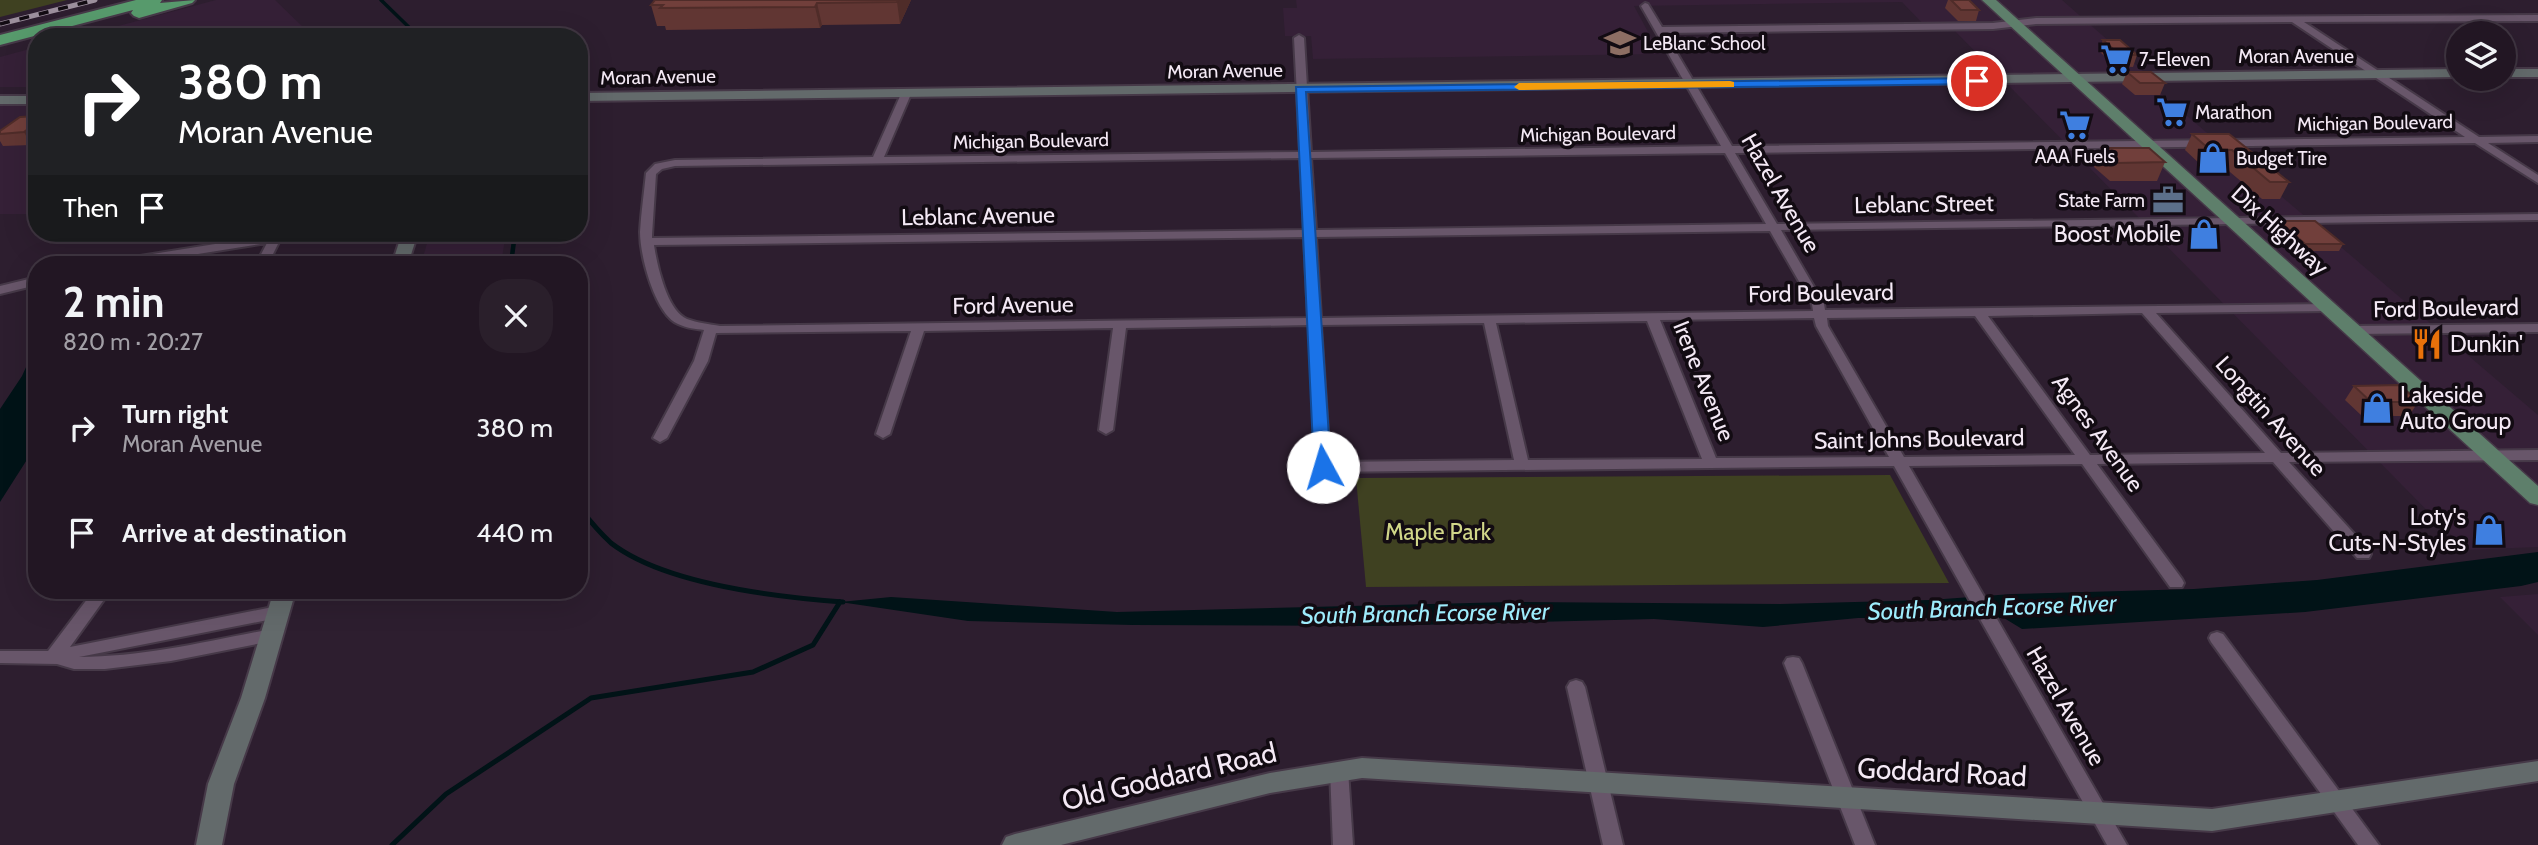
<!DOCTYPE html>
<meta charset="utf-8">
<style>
:root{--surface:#221623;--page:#2a1f2b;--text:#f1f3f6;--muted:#a29fa6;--line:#3f3541}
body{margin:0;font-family:Cabin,sans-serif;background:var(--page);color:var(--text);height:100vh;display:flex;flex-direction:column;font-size:26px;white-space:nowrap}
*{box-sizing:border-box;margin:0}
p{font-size:23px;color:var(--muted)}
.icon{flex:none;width:38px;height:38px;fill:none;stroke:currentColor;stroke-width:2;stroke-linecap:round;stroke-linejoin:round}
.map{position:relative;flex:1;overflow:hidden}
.panel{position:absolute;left:28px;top:256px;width:560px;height:343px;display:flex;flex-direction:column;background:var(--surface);border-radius:28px;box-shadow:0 7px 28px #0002,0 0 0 2px var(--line)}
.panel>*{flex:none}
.guide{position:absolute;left:28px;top:28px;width:560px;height:214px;border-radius:28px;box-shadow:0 7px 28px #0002,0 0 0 2px var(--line);background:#202124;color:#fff;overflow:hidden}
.fabs{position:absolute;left:2446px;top:21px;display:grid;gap:14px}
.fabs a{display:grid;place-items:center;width:70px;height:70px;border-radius:50%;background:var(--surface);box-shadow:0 7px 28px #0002,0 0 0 2px var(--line);font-size:35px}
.pin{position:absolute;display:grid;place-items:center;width:60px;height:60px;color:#fff;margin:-30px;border:4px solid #fff;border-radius:50%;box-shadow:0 2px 7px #0007}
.me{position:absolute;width:77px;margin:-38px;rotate:354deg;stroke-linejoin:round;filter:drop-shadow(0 0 5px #0008)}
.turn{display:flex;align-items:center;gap:24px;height:147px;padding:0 35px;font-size:32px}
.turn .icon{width:91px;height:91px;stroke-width:2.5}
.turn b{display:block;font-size:49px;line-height:60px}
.then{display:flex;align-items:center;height:66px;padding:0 35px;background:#0003;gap:14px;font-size:26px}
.round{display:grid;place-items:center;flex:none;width:74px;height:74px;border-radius:28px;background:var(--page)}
.headline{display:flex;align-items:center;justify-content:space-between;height:119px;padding:0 35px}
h1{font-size:42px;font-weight:700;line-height:52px}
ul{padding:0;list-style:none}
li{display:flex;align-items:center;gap:21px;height:105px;padding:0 35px}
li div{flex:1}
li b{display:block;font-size:26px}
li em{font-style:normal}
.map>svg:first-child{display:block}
.built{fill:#352037}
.green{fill:#3f4121}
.water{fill:#011317}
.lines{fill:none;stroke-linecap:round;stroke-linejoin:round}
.stream-far2{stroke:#011317;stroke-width:3.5}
.stream-far1{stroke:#011317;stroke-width:4.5}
.stream{stroke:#011317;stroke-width:5}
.street-casing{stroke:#463948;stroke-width:4}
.secondary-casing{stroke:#463948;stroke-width:4}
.primary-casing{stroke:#463948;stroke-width:3}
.highway-casing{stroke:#463948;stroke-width:4}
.street{fill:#68566a;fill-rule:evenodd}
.secondary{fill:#636a6b;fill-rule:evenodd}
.primary{fill:#5e7f6b;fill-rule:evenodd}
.highway{fill:#579a6c;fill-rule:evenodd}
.rail-casing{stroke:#9c8f9d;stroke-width:5}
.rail{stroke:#120b12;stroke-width:3.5;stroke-dasharray:10;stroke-linecap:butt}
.wall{fill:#613633}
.shaded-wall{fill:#4f2c29}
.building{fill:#713f3b;stroke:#4f2c29;stroke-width:2}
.route{fill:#1a73e8;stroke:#114b97;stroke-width:2}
.slow{fill:#f59e0b}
.labels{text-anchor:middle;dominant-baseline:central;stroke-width:7;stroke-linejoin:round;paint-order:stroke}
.far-poi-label{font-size:19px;fill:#f4e9f5;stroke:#120b12;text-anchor:start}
.far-street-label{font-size:19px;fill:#f4e9f5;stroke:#120b12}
.street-label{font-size:23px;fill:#f4e9f5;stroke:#120b12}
.poi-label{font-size:23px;fill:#f4e9f5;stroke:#120b12;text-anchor:end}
.park-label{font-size:23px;fill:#d1d789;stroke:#120b12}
.water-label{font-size:24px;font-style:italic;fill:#9eecfc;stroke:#120b12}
.near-street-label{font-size:28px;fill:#f4e9f5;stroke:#120b12}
</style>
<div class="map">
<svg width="2538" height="845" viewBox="0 0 2538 845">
<rect width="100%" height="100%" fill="#2d1e2f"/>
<!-- built -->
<g class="built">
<path d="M216,0h59l31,30 -8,7h-221z"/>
<path d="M1296,0h766l81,71 2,9 393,335v132l-72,3 -515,-523h-25l-24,-25 -268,4 26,48 -347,5 -2,-23h-26l-2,-28h14z"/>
<path d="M37,47v40h-37v-30z"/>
<rect x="0" y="100" width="37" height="114"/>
<path d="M430,233h76l-5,31h-80z"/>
<path d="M2538,594v41l-38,-38z"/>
</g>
<!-- green -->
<g class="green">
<path d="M0,0h67l-67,17z"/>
<path d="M1890,475l59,108 -583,4 -10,-109z"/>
</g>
<!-- water -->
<g class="water">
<path d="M37,343v101l-37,58v-93l22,-33z"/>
<path d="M2538,552v30l-17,4 -216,26 -283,17 -18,-11h-146l-95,9 -109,-8 -279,7 -242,-1 -165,-4 -128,-19 51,-5 226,15 394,-10 269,2 150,-4 82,-6 182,-5 123,-9z"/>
</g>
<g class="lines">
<!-- stream-far2 -->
<path class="stream-far2" d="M381,0l38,37"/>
<!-- stream-far1 -->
<path class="stream-far1" d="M511,264l4,-31"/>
<!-- stream -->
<g class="stream">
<path d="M579,507c10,13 20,25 32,36 53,41 165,54 232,59"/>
<path d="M392,845l54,-51 145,-96 162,-26 60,-27 27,-43"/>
</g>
<defs>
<g id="street">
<path d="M1645,3l3,1 14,23 331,-4 43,-5 502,-3v6l-234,1 175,115 59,-1v6l-50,1 50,32v8l-63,-40 -740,10 42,71 761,-10v6l-757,10 43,74 1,6 508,-6 2,3 -2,3 -4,1 -173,2 125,140 257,-3v10l-249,2 80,88 2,4 -2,4h-12l-84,-96 -176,2 85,115 2,4 -2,4h-12l-88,-123 -173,2 218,379h-20l-213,-379 -571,6 -7,-5 -7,-142 -183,3 -13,102 -7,4 -7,-4 14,-102 -189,3 -34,103 -7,4 -7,-4 35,-103 -195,2 -8,28 -41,77 -7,4 -7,-4 41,-77 10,-31c-8,-1 -18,-2 -26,-6 -23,-10 -38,-68 -38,-92 1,-19 4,-39 6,-59l9,-9 20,-4 198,-3 28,-63 5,-3 5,3 -27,63 416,-5 -6,-114 5,-3 5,3 7,114 410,-6 -80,-140zM2292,22l173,115 -733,9 -67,-113 328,-4 43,-5zM1725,153l41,71 -450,6 -5,-72zM1300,158l4,72 -652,8v-3l4,-61 6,-5 13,-3zM1770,231l42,73 1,7 -492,7 -5,-81zM1304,237l4,81 -588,8c-10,-2 -23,-3 -33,-7 -20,-8 -30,-54 -33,-74zM2142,313l123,140 -175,2 -102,-139zM1975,316l100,139 -171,2 -76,-131 -1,-8zM1814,318l2,8 73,131 -173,1 -56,-138zM1647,321l55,138 -174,1 -32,-137zM1484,323l30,137 -184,2 -9,-137z"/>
<path d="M272,233l11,1 -15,30h-12l11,-21 -132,21h-26l6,-4 156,-25z"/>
<path d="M37,277v8l-37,9v-8z"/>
<path d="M2538,324v8l-184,2 -6,-4 6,-4z"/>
<path d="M94,590h17l-41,57 208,-41 6,2 2,4 -2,4 -6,2 -199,39c65,0 129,-16 193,-28l6,2 2,4 -2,4 -6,2 -101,20 -66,8h-31l-17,-5 -57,-1v-12h48z"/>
<path d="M2217,632l6,2 156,211h-21l-147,-203 -2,-4 2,-4z"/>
<path d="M1793,657l6,1 3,5 73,182h-20l-71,-182 3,-5z"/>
<path d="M1576,680l6,2 3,5 38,158h-20l-36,-158 3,-5z"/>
<path d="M1339,763l7,2 2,5 5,75h-20l-3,-75 2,-5z"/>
</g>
<g id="secondary">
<path d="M2459,69v8l-1880,24v-8z"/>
<rect x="2504" y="69" width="34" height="8"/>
<rect x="0" y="96" width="37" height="8"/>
<path d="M402,233h16l-10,31h-16z"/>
<path d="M274,590h22l-31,108 -31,86 -12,61h-26l12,-61 33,-86z"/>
<path d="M1362,758l850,51 326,-48v20l-326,50 -850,-53 -92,15 -209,52h-59l4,-8 9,-3 255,-61z"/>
</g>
<path id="primary" d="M1982,0h14l542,486v19l-8,-2z"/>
<path id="highway" d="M136,0h26l-2,3 35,-3 -3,3 -53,15 -5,-2 -3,-3 2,-3 -133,35v-10z"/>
</defs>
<!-- street casing -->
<use href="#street" class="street-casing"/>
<!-- secondary casing -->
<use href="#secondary" class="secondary-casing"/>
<!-- primary casing -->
<use href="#primary" class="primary-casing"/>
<!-- highway casing -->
<use href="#highway" class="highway-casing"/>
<!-- street -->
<use href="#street" class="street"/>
<!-- secondary -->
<use href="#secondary" class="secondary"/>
<!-- primary -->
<use href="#primary" class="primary"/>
<!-- highway -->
<use href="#highway" class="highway"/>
<defs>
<path id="rail" d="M0,24l95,-24"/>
</defs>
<!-- rail casing -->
<use href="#rail" class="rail-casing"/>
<!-- rail -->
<use href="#rail" class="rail"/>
</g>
<!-- wall -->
<g class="wall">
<path d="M911,0l-11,24 -78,1 -2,3 -154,2 -1,-4h-8l-6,-21z"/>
<path d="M1948,0h21l10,10 -3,11h-18l-13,-13z"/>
<path d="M2103,40l34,15 -4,12 -18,-1 -16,-15z"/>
<path d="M2127,72l38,11 -5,12h-25l-13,-11z"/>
<path d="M37,116l-6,29 -28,1 -3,-5v-10z"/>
<path d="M2192,134h37l60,48 -9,17h-18l-38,-32 -23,-2 -16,-15z"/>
<path d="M2102,148l63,14 -8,19h-47l-16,-14z"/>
<path d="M2279,221l64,23 -4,7h-37l-26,-24z"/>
<path d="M2354,386l64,16 -9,14h-47l-17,-16z"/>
</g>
<!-- shaded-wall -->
<g class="shaded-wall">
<path d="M898,0h13l-11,24 -3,-22z"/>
<path d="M817,3l5,22 -2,3 -5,-21z"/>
<path d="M37,122v18l-6,5 -7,-13z"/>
<path d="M427,233h16l-15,2z"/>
</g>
<!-- building -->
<g class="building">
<path d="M655,0h243l-1,2 -80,1 -2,4 -155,1 3,-3h-12z"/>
<path d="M1951,0h18l10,10h-18z"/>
<path d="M2103,40h17l17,15h-17z"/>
<path d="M2127,72h24l14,11h-25z"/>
<path d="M37,116v6l-13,10 -24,2v-3l20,-14z"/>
<path d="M2192,134h37l60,48h-19l-38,-32 -23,-1z"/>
<path d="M2102,148h47l16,14 -48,1z"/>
<path d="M2279,221h36l28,23h-38z"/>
<path d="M2400,385l18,17h-47l-17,-16z"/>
</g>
<!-- route -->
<path class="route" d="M1977,78l6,3 -2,3 -675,8 25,375 -8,5 -9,-5 -18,-380z"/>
<!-- slow -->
<path class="slow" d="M1730,81l4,1v5l-215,3 -5,-3 5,-4z"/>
<!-- icons -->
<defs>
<symbol id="school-bare" viewBox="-9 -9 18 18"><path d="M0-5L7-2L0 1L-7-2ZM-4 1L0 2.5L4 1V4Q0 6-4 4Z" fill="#8d6e63" stroke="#120b12" stroke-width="2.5" paint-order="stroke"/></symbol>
<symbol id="supermarket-bare" viewBox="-9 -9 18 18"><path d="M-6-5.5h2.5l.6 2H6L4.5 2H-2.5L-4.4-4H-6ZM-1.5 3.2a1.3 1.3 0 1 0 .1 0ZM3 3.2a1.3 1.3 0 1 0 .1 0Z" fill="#3f7fe0" stroke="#120b12" stroke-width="2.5" paint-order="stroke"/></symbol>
<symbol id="shop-bare" viewBox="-9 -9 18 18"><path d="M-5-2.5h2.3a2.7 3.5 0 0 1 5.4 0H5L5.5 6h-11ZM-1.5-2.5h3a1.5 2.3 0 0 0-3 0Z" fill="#3f7fe0" stroke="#120b12" stroke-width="2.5" paint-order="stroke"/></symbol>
<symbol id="office-bare" viewBox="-9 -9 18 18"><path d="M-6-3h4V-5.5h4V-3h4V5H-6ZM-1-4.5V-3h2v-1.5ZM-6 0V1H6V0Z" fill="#5c6f8a" stroke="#120b12" stroke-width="2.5" paint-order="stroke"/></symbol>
<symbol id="restaurant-bare" viewBox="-9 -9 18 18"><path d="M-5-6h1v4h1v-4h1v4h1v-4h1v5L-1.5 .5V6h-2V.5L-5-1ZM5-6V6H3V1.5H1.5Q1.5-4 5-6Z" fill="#e8710a" stroke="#120b12" stroke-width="2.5" paint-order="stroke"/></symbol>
</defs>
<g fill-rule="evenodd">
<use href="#school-bare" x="1598" y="21" width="44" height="44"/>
<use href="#supermarket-bare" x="2094" y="37" width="44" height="44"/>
<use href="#supermarket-bare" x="2150" y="90" width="44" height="44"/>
<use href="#supermarket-bare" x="2053" y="103" width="44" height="44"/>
<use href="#shop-bare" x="2191" y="136" width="44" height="44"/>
<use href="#office-bare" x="2146" y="178" width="44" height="44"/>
<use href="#shop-bare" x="2182" y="212" width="44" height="44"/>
<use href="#restaurant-bare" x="2405" y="322" width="44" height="44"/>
<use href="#shop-bare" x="2355" y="386" width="44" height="44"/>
<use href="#shop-bare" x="2467" y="508" width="44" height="44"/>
</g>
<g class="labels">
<!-- far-poi labels -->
<g class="far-poi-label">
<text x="1643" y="43">LeBlanc School</text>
<text x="2139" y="59">7-Eleven</text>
<text x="2195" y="112">Marathon</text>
<text x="2075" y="156" text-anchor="middle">AAA Fuels</text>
<text x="2236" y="158">Budget Tire</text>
<text x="2145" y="200" text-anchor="end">State Farm</text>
</g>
<!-- far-street labels -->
<g class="far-street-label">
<text x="2296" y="56">Moran Avenue</text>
<text transform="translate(1225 71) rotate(-1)">Moran Avenue</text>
<text transform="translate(658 77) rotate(-1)">Moran Avenue</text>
<text transform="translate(2375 123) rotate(-1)">Michigan Boulevard</text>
<text transform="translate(1598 134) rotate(-1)">Michigan Boulevard</text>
<text transform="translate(1031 141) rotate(-1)">Michigan Boulevard</text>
</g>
<!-- street labels -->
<g class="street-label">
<text transform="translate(1781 193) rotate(60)">Hazel Avenue</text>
<text transform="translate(1924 204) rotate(-1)">Leblanc Street</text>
<text transform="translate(978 216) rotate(-1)">Leblanc Avenue</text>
<text transform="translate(2280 230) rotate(42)">Dix Highway</text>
<text transform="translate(1821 293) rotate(-1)">Ford Boulevard</text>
<text transform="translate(1013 305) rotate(-1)">Ford Avenue</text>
<text transform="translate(2446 308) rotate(-1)">Ford Boulevard</text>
<text transform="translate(1704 381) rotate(68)">Irene Avenue</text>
<text transform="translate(2271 416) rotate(48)">Longtin Avenue</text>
<text transform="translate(2098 433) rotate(54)">Agnes Avenue</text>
<text transform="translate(1919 439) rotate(-1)">Saint Johns Boulevard</text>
<text transform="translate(2066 706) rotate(60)">Hazel Avenue</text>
</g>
<!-- poi labels -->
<g class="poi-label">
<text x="2181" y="234">Boost Mobile</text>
<text x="2450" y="344" text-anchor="start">Dunkin'</text>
<text x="2400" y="395" text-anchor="start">Lakeside<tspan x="2400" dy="26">Auto Group</tspan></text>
<text x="2466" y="517">Loty's<tspan x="2466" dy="26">Cuts-N-Styles</tspan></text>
</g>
<!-- park labels -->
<g class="park-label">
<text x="1438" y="532">Maple Park</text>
</g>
<!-- water labels -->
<g class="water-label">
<text transform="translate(1992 607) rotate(-2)">South Branch Ecorse River</text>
<text transform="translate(1425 613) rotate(-1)">South Branch Ecorse River</text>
</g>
<!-- near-street labels -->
<g class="near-street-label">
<text transform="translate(1942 772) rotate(3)">Goddard Road</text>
<text transform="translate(1169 776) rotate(-13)">Old Goddard Road</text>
</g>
</g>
</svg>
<div class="fabs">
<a><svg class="icon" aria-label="layers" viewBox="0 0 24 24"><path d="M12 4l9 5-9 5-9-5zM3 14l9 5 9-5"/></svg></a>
</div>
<div class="pin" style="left:1977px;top:81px;background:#d93025"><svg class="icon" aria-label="arrive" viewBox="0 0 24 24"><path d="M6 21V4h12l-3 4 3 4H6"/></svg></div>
<svg class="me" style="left:1323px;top:467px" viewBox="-20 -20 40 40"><circle r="19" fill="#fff"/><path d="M0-13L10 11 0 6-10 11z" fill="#1a73e8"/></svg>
<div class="guide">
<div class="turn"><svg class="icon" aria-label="right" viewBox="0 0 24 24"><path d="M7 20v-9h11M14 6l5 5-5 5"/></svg><div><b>380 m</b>Moran Avenue</div></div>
<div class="then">Then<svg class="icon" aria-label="arrive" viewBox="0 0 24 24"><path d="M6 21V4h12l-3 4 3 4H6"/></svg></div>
</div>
<section class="panel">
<div class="headline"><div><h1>2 min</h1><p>820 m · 20:27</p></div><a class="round"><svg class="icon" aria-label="close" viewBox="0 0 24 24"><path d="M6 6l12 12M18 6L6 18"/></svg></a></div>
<ul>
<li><svg class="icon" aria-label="right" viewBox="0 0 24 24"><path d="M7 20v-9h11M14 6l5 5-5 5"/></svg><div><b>Turn right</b><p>Moran Avenue</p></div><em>380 m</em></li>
<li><svg class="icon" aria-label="arrive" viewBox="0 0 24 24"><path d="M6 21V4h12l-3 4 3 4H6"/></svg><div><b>Arrive at destination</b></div><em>440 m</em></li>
</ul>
</section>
</div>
